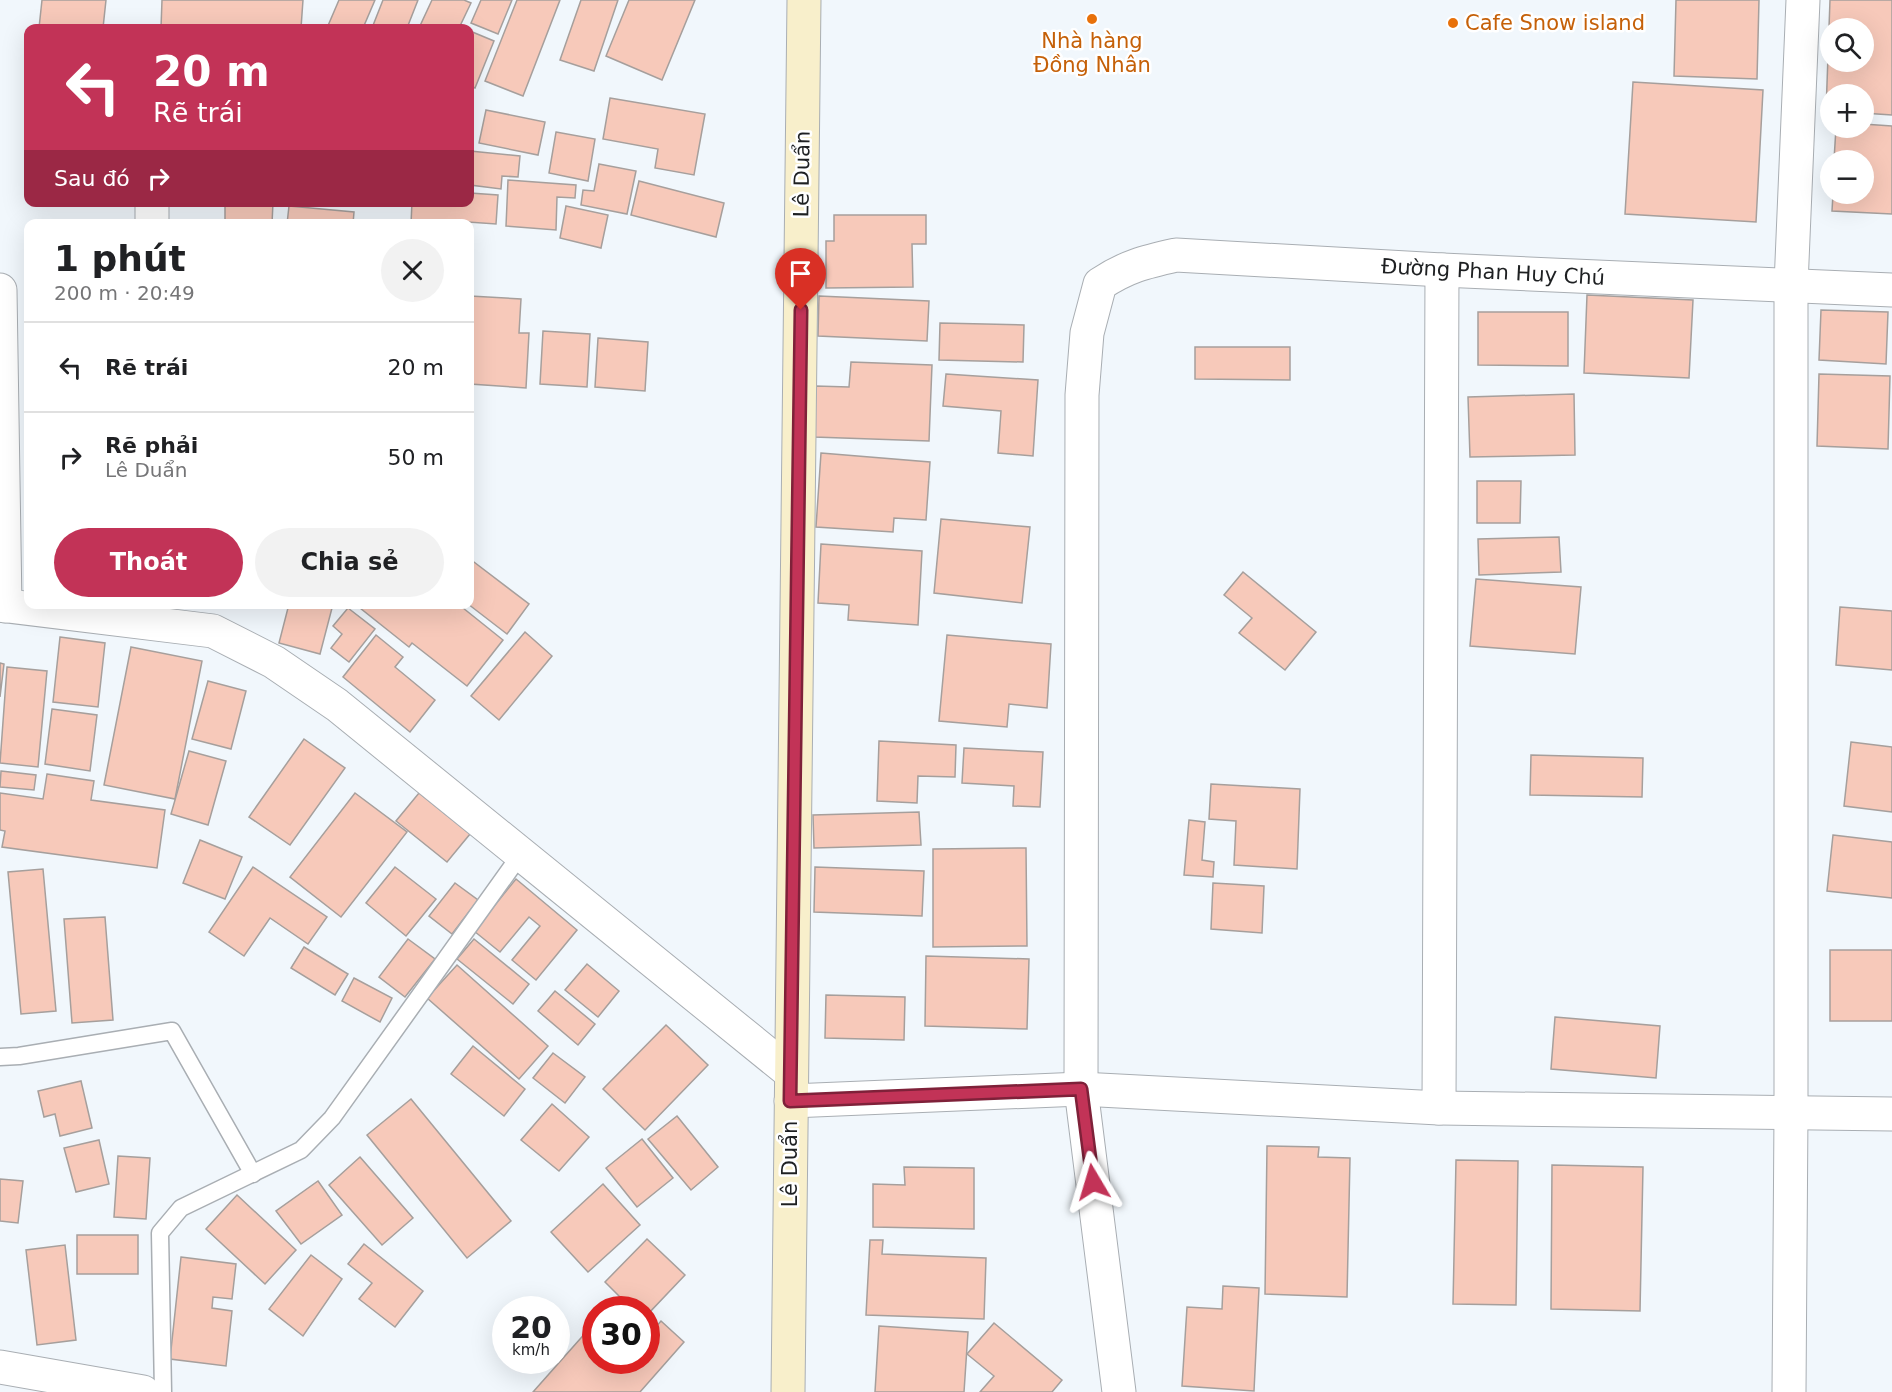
<!DOCTYPE html>
<html lang="vi">
<meta charset="utf-8">
<style>
:root{--surface:#fff;--page:#f2f2f2;--text:#202124;--muted:#757577;--line:#e0e0e0;--accent:#c23357}
body{margin:0;font-family:"DejaVu Sans",sans-serif;background:var(--page);color:var(--text);height:100vh;display:flex;flex-direction:column;font-size:22px;white-space:nowrap}
*{box-sizing:border-box;margin:0}
p{font-size:20px;color:var(--muted)}
.icon{flex:none;width:33px;height:33px;fill:none;stroke:currentColor;stroke-width:2;stroke-linecap:round;stroke-linejoin:round}
.map{position:relative;flex:1;overflow:hidden}
.panel{position:absolute;left:24px;top:219px;width:450px;height:390px;display:flex;flex-direction:column;background:var(--surface);border-radius:12px;box-shadow:0 6px 24px #0002}
.panel>*{flex:none}
.banner{position:absolute;left:24px;top:24px;width:450px;height:183px;border-radius:12px;box-shadow:0 6px 24px #0002;background:#c23357;color:#fff;overflow:hidden}
.buttons{position:absolute;left:1820px;top:18px;display:grid;gap:12px}
.buttons a{display:grid;place-items:center;width:54px;height:54px;border-radius:50%;background:var(--surface);box-shadow:0 6px 24px #0002;font-size:30px}
.speed{position:absolute;left:492px;top:1296px;display:flex;gap:12px;font-size:30px;font-weight:700;text-align:center}
.speed>*{display:grid;place-content:center;width:78px;height:78px;border-radius:50%;background:var(--surface);box-shadow:0 6px 24px #0002;line-height:1}
.speed small{font-size:15px;font-weight:400}
.speed .limit{border:9px solid #d22;background:#fff;color:#111}
.pin{position:absolute;display:grid;place-items:center;width:51px;height:51px;color:#fff;margin:-62px -26px;border-radius:50% 50% 50% 0;rotate:-45deg;box-shadow:0 0 6px #0007}
.pin .icon{rotate:45deg}
.me{position:absolute;width:66px;margin:-33px;rotate:353deg;stroke-linejoin:round;filter:drop-shadow(0 0 4px #0008)}
.turn{display:flex;align-items:center;gap:21px;height:126px;padding:0 30px;font-size:27px}
.turn .icon{width:78px;height:78px;stroke-width:2.5}
.turn b{display:block;font-size:42px;line-height:51px}
.then{display:flex;align-items:center;height:57px;padding:0 30px;background:#0003;gap:12px;font-size:22px}
.round{display:grid;place-items:center;flex:none;width:63px;height:63px;border-radius:32px;background:var(--page)}
.overview{display:flex;align-items:center;justify-content:space-between;height:102px;padding:0 30px}
h1{font-size:36px;font-weight:700;line-height:45px}
.primary-button{display:flex;gap:12px;margin-top:auto;padding:12px 30px}
.primary-button a{flex:1;height:69px;border-radius:36px;background:var(--accent);color:#fff;font-size:24px;font-weight:700;line-height:69px;text-align:center}
.primary-button a+a{background:var(--page);color:var(--text)}
ul{padding:0;list-style:none}
li{display:flex;align-items:center;gap:18px;height:90px;padding:0 30px;border-top:2px solid var(--line)}
li div{flex:1}
li b{display:block;font-size:22px}
li em{font-style:normal}
.map>svg:first-child{display:block}
.building{fill:#f7c9ba;stroke:#a69f9c;stroke-width:1.5;fill-rule:evenodd}
.lines{fill:none;stroke-linecap:round;stroke-linejoin:round}
.lane-casing{stroke:#a9aeb3;stroke-width:19}
.street-casing{stroke:#a9aeb3;stroke-width:35}
.secondary-casing{stroke:#a9aeb3;stroke-width:35}
.lane{stroke:#fff;stroke-width:16}
.street{stroke:#fff;stroke-width:33}
.secondary{stroke:#f8efcb;stroke-width:33}
.route-casing{stroke:#7e2139;stroke-width:15}
.route{stroke:#c23357;stroke-width:10}
.food-dot{fill:#e8710a;stroke:#fff;stroke-width:2}
.labels{text-anchor:middle;dominant-baseline:central;stroke-width:5;stroke-linejoin:round;paint-order:stroke}
.food-label{font-size:21px;fill:#c56008;stroke:#fff;text-anchor:start}
.street-label{font-size:21px;fill:#1e2022;stroke:#fff}
</style>
<div class="map">
<svg width="1892" height="1392" viewBox="0 0 1892 1392">
<rect width="100%" height="100%" fill="#f1f7fc"/>
<!-- building -->
<g class="building">
<path d="M42,0h64l-3,28h-64z"/>
<path d="M162,0h141l-2,28h-140z"/>
<path d="M339,0h36l-12,28h-36z"/>
<path d="M383,0h35l-11,28h-35z"/>
<path d="M432,0h32l7,3 -12,25h-40z"/>
<path d="M481,0h31l-14,34 -27,-11z"/>
<path d="M517,0h43l-37,96 -38,-15z"/>
<path d="M581,0h37l-24,71 -34,-11z"/>
<path d="M629,0h66l-33,80 -56,-24z"/>
<path d="M1676,0h83l-2,79 -83,-3z"/>
<path d="M1830,0h62v115l-29,-2v-19h-33v18h-4zM1830,28h33v34h-33z"/>
<path d="M470,31l24,10 -19,47 -5,-2z"/>
<path d="M1633,82l130,8 -7,132 -131,-8z"/>
<path d="M610,98l95,16 -11,61 -39,-7 3,-19 -55,-10z"/>
<path d="M486,110l59,12 -7,33 -59,-12z"/>
<path d="M1863,124l29,2v88l-60,-3 1,-17h30v-34h-29l2,-32h27z"/>
<path d="M556,132l39,7 -7,42 -39,-8z"/>
<path d="M470,151l50,5 -2,21 -16,-1 -1,13 -31,-4z"/>
<path d="M599,164l37,7 -9,43 -46,-9 2,-15 11,1z"/>
<path d="M508,180l68,5 -1,13 -18,-1 -1,33 -50,-4z"/>
<path d="M639,181l85,22 -8,34 -85,-22z"/>
<path d="M470,193l28,2 -2,29 -42,-3 -1,3h-42l1,-22h58z"/>
<path d="M225,202h48l-1,22h-47z"/>
<path d="M289,206l65,6 -1,12h-66z"/>
<path d="M566,206l42,9 -7,33 -41,-10z"/>
<path d="M834,215h92v29h-14l1,43 -87,1v-47h8z"/>
<path d="M1587,295l106,5 -4,78 -105,-5z"/>
<path d="M470,296l51,3 -2,34h10l-3,55 -56,-4z"/>
<path d="M819,296l110,5 -2,40 -109,-5z"/>
<path d="M1821,310l67,2 -2,52 -67,-4z"/>
<path d="M1478,312h90v54l-90,-1z"/>
<path d="M940,323l84,2 -1,37 -84,-2z"/>
<path d="M543,331l47,3 -3,53 -47,-3z"/>
<path d="M598,338l50,4 -3,49 -50,-4z"/>
<path d="M1195,347h95v33l-95,-1z"/>
<path d="M851,362l81,3 -3,76 -115,-4 2,-51 33,1z"/>
<path d="M946,374l92,6 -5,76 -35,-3 3,-42 -58,-5z"/>
<path d="M1819,374l71,2 -2,73 -71,-3z"/>
<path d="M1574,394l1,61 -105,2 -2,-60z"/>
<path d="M821,453l109,9 -4,58 -32,-2 -1,14 -77,-5z"/>
<path d="M1477,481h44l-1,42h-43z"/>
<path d="M941,519l89,8 -8,76 -88,-10z"/>
<path d="M1559,537l2,35 -82,3 -1,-36z"/>
<path d="M821,544l101,7 -4,74 -70,-5 1,-15 -31,-2z"/>
<path d="M470,559l59,45 -22,30 -39,-30z"/>
<path d="M1243,572l73,60 -31,38 -46,-37 13,-15 -28,-23z"/>
<path d="M1476,579l105,8 -6,67 -105,-8z"/>
<path d="M289,604h28l15,4 -12,46 -41,-11z"/>
<path d="M355,604h103l45,36 -36,46 -55,-43 -3,4z"/>
<path d="M1840,607l52,4v59l-56,-5z"/>
<path d="M348,608l27,21 -26,33 -18,-14 11,-14 -9,-8z"/>
<path d="M525,632l27,24 -53,64 -28,-24z"/>
<path d="M376,635l27,22 -8,10 40,33 -25,32 -67,-55z"/>
<path d="M947,635l104,9 -4,64 -38,-4 -2,23 -68,-6z"/>
<path d="M60,637l45,6 -7,64 -45,-5z"/>
<path d="M131,647l71,14 -27,138 -71,-14z"/>
<path d="M0,663l4,1 -4,33z"/>
<path d="M7,667l40,4 -9,96 -38,-4z"/>
<path d="M208,681l38,10 -15,58 -39,-10z"/>
<path d="M52,709l45,6 -7,56 -45,-7z"/>
<path d="M304,739l41,29 -55,77 -41,-28z"/>
<path d="M879,741l77,4 -1,32 -37,-1 -1,27 -40,-2z"/>
<path d="M1851,742l41,5v65l-48,-6z"/>
<path d="M964,748l79,4 -3,55 -27,-1 1,-20 -52,-3z"/>
<path d="M189,751l37,10 -18,64 -37,-11z"/>
<path d="M1531,755l112,3 -1,39 -112,-2z"/>
<path d="M1,771l35,4 -2,15 -34,-3z"/>
<path d="M47,774l47,7 -3,19 74,10 -8,58 -155,-21 3,-16 -5,-1v-37l43,6z"/>
<path d="M1211,784l89,5 -3,80 -63,-4 2,-44 -27,-2z"/>
<path d="M355,793l52,39 -66,85 -51,-40z"/>
<path d="M419,793l51,41 -23,28 -51,-41z"/>
<path d="M919,812l2,33 -107,3 -1,-33z"/>
<path d="M1189,820l16,2 -3,38 12,2 -1,15 -29,-2z"/>
<path d="M1833,835l59,7v56l-65,-7z"/>
<path d="M200,840l42,17 -17,42 -42,-16z"/>
<path d="M1026,848l1,98 -94,1v-98z"/>
<path d="M253,867l74,50 -19,27 -38,-26 -26,38 -35,-24z"/>
<path d="M395,867l41,32 -30,37 -40,-33z"/>
<path d="M815,867l109,4 -2,45 -108,-4z"/>
<path d="M43,869l13,142 -35,3 -13,-142z"/>
<path d="M516,879l61,51 -41,50 -24,-20 28,-34 -11,-9 -29,35 -26,-21z"/>
<path d="M455,883l23,17 -26,34 -23,-18z"/>
<path d="M1213,883l51,3 -2,47 -51,-4z"/>
<path d="M105,917l8,103 -41,3 -8,-104z"/>
<path d="M408,939l27,20 -30,38 -26,-20z"/>
<path d="M474,939l55,45 -16,20 -56,-45z"/>
<path d="M304,947l44,27 -13,21 -44,-27z"/>
<rect x="1830" y="950" width="62" height="71"/>
<path d="M926,956l103,3 -2,70 -102,-3z"/>
<path d="M587,964l32,27 -21,26 -33,-27z"/>
<path d="M457,965l91,81 -29,33 -92,-81z"/>
<path d="M354,978l38,20 -12,24 -38,-21z"/>
<path d="M555,991l40,33 -17,21 -40,-34z"/>
<path d="M826,995l79,2 -1,43 -79,-2z"/>
<path d="M1555,1017l105,9 -4,52 -105,-9z"/>
<path d="M666,1025l42,40 -63,65 -42,-41z"/>
<path d="M473,1046l52,43 -21,27 -53,-42z"/>
<path d="M553,1053l32,24 -20,26 -32,-25z"/>
<path d="M81,1081l11,47 -32,8 -5,-22 -11,3 -6,-26z"/>
<path d="M411,1099l100,122 -44,37 -100,-123z"/>
<path d="M552,1104l37,33 -30,34 -38,-31z"/>
<path d="M677,1116l41,51 -27,23 -43,-51z"/>
<path d="M642,1139l31,39 -36,29 -31,-39z"/>
<path d="M99,1140l10,44 -33,8 -12,-44z"/>
<path d="M1267,1146l52,1 -1,10 32,1 -3,139 -82,-3z"/>
<path d="M118,1156l32,2 -4,61 -32,-2z"/>
<path d="M360,1157l53,61 -31,27 -53,-60z"/>
<path d="M1456,1160l62,1 -2,144 -63,-1z"/>
<path d="M1552,1165l91,2 -3,144 -89,-2z"/>
<path d="M904,1167l70,1v61l-101,-2v-43l32,1z"/>
<path d="M0,1179l23,2 -5,42 -18,-2z"/>
<path d="M318,1181l24,34 -41,29 -25,-33z"/>
<path d="M603,1184l37,41 -52,47 -37,-40z"/>
<path d="M237,1195l59,55 -31,34 -59,-55z"/>
<rect x="77" y="1235" width="61" height="39"/>
<path d="M647,1239l38,36 -39,41v-6h-13l-28,-28z"/>
<path d="M870,1240h13l-1,14 104,4 -2,61 -118,-4z"/>
<path d="M364,1244l59,47 -28,36 -36,-28 13,-16 -24,-19z"/>
<path d="M65,1245l11,95 -39,5 -11,-95z"/>
<path d="M311,1255l31,24 -39,57 -34,-27z"/>
<path d="M181,1257l55,7 -4,35 -19,-2 -1,11 20,3 -6,55 -56,-7z"/>
<path d="M1223,1286l36,2 -5,103 -72,-5 5,-79 35,2z"/>
<path d="M596,1321v39h50v-22l15,-17 23,21 -44,50h-107z"/>
<path d="M994,1323l68,57 -10,12h-72l14,-16 -27,-22z"/>
<path d="M879,1326l89,6 -4,60h-89z"/>
</g>
<g class="lines">
<defs>
<g id="lane">
<path d="M0,1057l19,-1 153,-25 81,143"/>
<path d="M163,1392l-3,-159 21,-25 120,-58 31,-32 189,-264"/>
</g>
<g id="street">
<path d="M152,224v-17"/>
<path d="M0,290l5,316"/>
<path d="M0,605l213,26 61,31 63,43 454,368"/>
<path d="M791,1101l290,-12 358,19 453,6"/>
<path d="M1439,1108l3,-838"/>
<path d="M0,1367l143,25"/>
<path d="M1119,1392l-38,-303 1,-694 5,-62 13,-49c27,-18 45,-22 76,-29l266,15 450,20"/>
<path d="M1789,1392l2,-279v-828l12,-285"/>
</g>
<path id="secondary" d="M788,1392l16,-1392"/>
</defs>
<!-- lane casing -->
<use href="#lane" class="lane-casing"/>
<!-- street casing -->
<use href="#street" class="street-casing"/>
<!-- secondary casing -->
<use href="#secondary" class="secondary-casing"/>
<!-- lane -->
<use href="#lane" class="lane"/>
<!-- street -->
<use href="#street" class="street"/>
<!-- secondary -->
<use href="#secondary" class="secondary"/>
</g>
<g class="lines">
<defs>
<path id="route" d="M801,310l-11,791 291,-12 12,93"/>
</defs>
<!-- route casing -->
<use href="#route" class="route-casing"/>
<!-- route -->
<use href="#route" class="route"/>
</g>
<!-- markers -->
<g class="food-dot">
<circle cx="1092" cy="19" r="6"/>
<circle cx="1453" cy="23" r="6"/>
</g>
<g class="labels">
<!-- food labels -->
<g class="food-label">
<text x="1465" y="23">Cafe Snow island</text>
<text x="1092" y="41" text-anchor="middle">Nhà hàng<tspan x="1092" dy="24">Đồng Nhân</tspan></text>
</g>
<!-- street labels -->
<g class="street-label">
<text transform="translate(802 174) rotate(-89)">Lê Duẩn</text>
<text transform="translate(1493 272) rotate(3)">Đường Phan Huy Chú</text>
<text transform="translate(790 1164) rotate(-90)">Lê Duẩn</text>
</g>
</g>
</svg>
<div class="buttons">
<a><svg class="icon" aria-label="search" viewBox="0 0 24 24"><circle cx="10" cy="10" r="6"/><path d="M15 15l6 6"/></svg></a>
<a>+</a>
<a>−</a>
</div>
<div class="speed"><div>20<small>km/h</small></div><div class="limit">30</div></div>
<div class="pin" style="left:801px;top:310px;background:#d93025"><svg class="icon" aria-label="arrive" viewBox="0 0 24 24"><path d="M6 21V4h12l-3 4 3 4H6"/></svg></div>
<svg class="me" style="left:1093px;top:1182px" viewBox="-20 -20 40 40"><path d="M0-17L14 15 0 8-14 15z" fill="#c23357" stroke="#fff" stroke-width="4"/></svg>
<div class="banner">
<div class="turn"><svg class="icon" aria-label="left" viewBox="0 0 24 24"><path d="M17 20v-9H6M10 6l-5 5 5 5"/></svg><div><b>20 m</b>Rẽ trái</div></div>
<div class="then">Sau đó<svg class="icon" aria-label="right" viewBox="0 0 24 24"><path d="M7 20v-9h11M14 6l5 5-5 5"/></svg></div>
</div>
<section class="panel">
<div class="overview"><div><h1>1 phút</h1><p>200 m · 20:49</p></div><a class="round"><svg class="icon" aria-label="close" viewBox="0 0 24 24"><path d="M6 6l12 12M18 6L6 18"/></svg></a></div>
<ul>
<li><svg class="icon" aria-label="left" viewBox="0 0 24 24"><path d="M17 20v-9H6M10 6l-5 5 5 5"/></svg><div><b>Rẽ trái</b></div><em>20 m</em></li>
<li><svg class="icon" aria-label="right" viewBox="0 0 24 24"><path d="M7 20v-9h11M14 6l5 5-5 5"/></svg><div><b>Rẽ phải</b><p>Lê Duẩn</p></div><em>50 m</em></li>
</ul>
<div class="primary-button"><a>Thoát</a><a>Chia sẻ</a></div>
</section>
</div>
